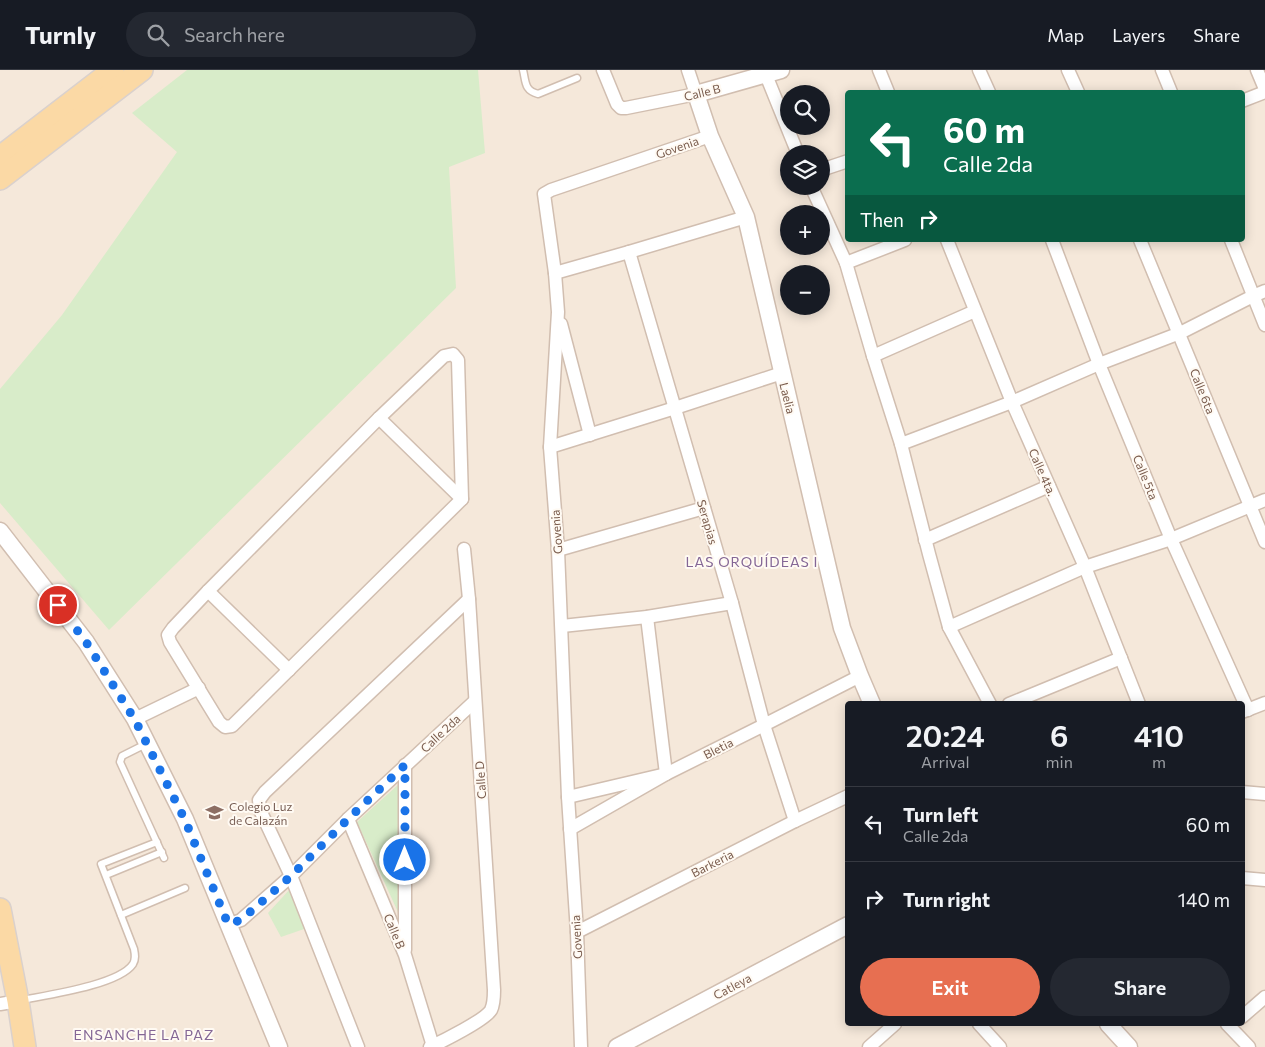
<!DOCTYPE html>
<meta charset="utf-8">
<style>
:root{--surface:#171b24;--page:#242831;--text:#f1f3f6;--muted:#9ea1a6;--line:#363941;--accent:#e76f51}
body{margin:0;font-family:Commissioner,sans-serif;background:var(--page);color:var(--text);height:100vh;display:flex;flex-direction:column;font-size:19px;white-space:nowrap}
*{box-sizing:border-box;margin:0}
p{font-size:16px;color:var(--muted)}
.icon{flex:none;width:28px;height:28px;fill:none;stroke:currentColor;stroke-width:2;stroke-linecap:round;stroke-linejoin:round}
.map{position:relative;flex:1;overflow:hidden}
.side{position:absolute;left:845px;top:631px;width:400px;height:325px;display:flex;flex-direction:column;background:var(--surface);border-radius:5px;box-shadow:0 2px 12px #0003}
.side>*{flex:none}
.hud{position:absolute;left:845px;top:20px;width:400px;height:152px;border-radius:5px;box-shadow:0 2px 12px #0003;background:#0b6e4f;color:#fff;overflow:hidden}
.buttons{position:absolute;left:780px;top:15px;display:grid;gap:10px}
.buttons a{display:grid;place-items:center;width:50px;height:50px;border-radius:50%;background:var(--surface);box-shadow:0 2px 12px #0003;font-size:25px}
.pin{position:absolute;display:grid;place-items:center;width:42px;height:42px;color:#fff;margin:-21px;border:2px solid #fff;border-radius:50%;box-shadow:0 1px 5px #0007}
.me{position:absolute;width:55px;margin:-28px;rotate:0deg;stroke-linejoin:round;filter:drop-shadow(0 0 4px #0008)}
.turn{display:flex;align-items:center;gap:18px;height:105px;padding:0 15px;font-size:22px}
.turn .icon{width:65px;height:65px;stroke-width:2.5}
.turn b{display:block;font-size:35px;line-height:42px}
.then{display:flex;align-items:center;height:48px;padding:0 15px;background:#0003;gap:10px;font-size:19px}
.eta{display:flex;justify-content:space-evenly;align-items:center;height:85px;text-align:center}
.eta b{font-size:30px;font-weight:600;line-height:35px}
.cta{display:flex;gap:10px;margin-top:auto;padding:10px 15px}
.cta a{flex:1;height:58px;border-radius:30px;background:var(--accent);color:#fff;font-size:20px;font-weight:600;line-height:58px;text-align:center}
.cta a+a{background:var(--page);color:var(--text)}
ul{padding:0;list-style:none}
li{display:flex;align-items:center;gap:15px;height:75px;padding:0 15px;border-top:1px solid var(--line)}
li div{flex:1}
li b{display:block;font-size:19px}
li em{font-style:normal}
header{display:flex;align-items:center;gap:30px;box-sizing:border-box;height:70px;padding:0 25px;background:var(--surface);border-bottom:1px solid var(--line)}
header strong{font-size:24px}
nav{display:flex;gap:28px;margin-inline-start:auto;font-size:18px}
.search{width:350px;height:45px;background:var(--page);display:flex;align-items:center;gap:12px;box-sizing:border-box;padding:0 18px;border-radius:28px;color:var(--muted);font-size:19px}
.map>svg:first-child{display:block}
.residential{fill:#f5e8da;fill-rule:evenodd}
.green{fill:#d8ecc9}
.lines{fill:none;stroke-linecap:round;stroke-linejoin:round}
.service-casing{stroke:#d1beb0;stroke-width:9}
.minor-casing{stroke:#d1beb0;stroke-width:15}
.tertiary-casing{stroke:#d1beb0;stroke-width:19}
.primary-casing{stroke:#dad1cd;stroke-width:24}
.service{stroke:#fff;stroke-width:6}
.minor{stroke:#fff;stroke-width:12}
.tertiary{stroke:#fff;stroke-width:16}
.primary{stroke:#fbd9a5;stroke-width:21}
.route{stroke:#1a73e8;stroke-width:9;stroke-dasharray:0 16.2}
.labels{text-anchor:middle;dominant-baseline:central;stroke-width:4;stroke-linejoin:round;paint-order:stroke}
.street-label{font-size:12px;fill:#7a5c4d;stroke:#fffaf3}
.education-label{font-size:12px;fill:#785e54;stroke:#fffaf3;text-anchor:start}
.neighbourhood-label{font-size:14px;letter-spacing:1px;fill:#846695;stroke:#fffaf3}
</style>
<header>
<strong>Turnly</strong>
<div class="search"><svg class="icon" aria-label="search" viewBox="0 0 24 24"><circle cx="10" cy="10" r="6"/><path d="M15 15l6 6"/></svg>Search here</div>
<nav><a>Map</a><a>Layers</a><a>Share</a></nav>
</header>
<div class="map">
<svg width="1265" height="977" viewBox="0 0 1265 977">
<rect width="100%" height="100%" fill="#fdf6ec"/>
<!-- residential -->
<path class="residential" d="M0,0h1265v977h-1265zM848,22h394v148h-394zM789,24h32v32h-32zM789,84h32v32h-32zM789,144h32v32h-32zM789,204h32v32h-32zM848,634h394v320h-394z"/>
<!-- green -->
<g class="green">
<path d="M187,0h291l7,83 -36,14 7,121 -347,342 -109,-127v-114l62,-74 115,-163 -45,-39z"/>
<path d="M399,714l8,148 -50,-110z"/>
<path d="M291,818l16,40 -26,9 -13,-24z"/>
</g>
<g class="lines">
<defs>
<g id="service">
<path d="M523,0c3,12 1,20 15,24l39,-16"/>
<path d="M146,674l-24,12 -2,6 44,96"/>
<path d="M106,805l56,-23"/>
<path d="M121,845l64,-27"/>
<path d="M22,930c25,-5 97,-15 111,-36 3,-5 2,-10 1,-15l-33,-85 56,-22"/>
</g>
<g id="minor">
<path d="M603,0l14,34 4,4h5l70,-14 -8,-24"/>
<path d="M879,0l9,22"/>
<path d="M979,0l10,22"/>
<path d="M1068,0l10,22"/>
<path d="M1162,0l9,22"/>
<path d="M1257,0l8,19"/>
<path d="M766,5l32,79"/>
<path d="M1242,31l23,-9"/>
<path d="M821,100l27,-9"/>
<path d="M811,116l35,77 27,93 28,88 28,110 20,73 41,77"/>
<path d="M947,170l65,162 73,165 54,137"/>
<path d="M1052,170l47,124 72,175 77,171"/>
<path d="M1140,170l125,302"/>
<path d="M1231,170l34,85"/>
<path d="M629,182l103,351 32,122 31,96"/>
<path d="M846,193l59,-23"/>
<path d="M555,203l74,-21 117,-35"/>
<path d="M561,254l29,111"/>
<path d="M453,284l5,6 4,139 -230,227 -7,1 -6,-5 -49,-80 -2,-7 5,-7 35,-37 171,-173 65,-62z"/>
<path d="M873,286l102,-45"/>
<path d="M379,348l83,81"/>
<path d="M901,374l111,-42 87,-38 81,-31 73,-37 12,-5"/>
<path d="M550,377l125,-39 107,-35"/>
<path d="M925,470l124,-54"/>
<path d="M558,480l146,-42"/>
<path d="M208,521l81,79"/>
<path d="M562,556l85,-9 85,-14"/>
<path d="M949,557l136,-60 86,-28 94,-39"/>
<path d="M1009,634l112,-46"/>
<path d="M1242,642l23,-9"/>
<path d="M135,649l64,-31"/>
<path d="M405,695v185"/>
<path d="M1242,722l23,2"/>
<path d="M568,727l98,-23 98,-49 96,-49"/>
<path d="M348,749l57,136 28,91"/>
<path d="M570,759l96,-55 -19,-157"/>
<path d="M1242,808l23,2"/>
<path d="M228,855l13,-5 50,-44 57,-57 127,-118"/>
<path d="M577,862l218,-111 53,-25"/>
<path d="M0,934l18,-3"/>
<path d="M1242,947l23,-20"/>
<path d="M979,954l21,23"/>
<path d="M1227,954l22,23"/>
<path d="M358,977l-67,-171 -31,-66 -1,-10 6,-8 204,-193"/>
<path d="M430,977c13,-6 55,-27 61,-37 3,-6 3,-13 3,-20l-25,-391 -5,-50"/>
<path d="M581,977l-4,-115 -9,-135 -10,-247 -8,-103 8,-135 -3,-39 -11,-79 7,-4 159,-54"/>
<path d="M869,977l26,-23"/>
</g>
<g id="tertiary">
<path d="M781,0l-85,24 14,42 36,81 96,411 18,48 12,28"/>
<path d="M0,461l86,111 49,77 50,100 94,228"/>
<path d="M1108,954l21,23"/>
<path d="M617,977l231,-122"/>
</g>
<g id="primary">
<path d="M0,87l113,-87"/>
<path d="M0,109l142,-109"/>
<path d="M0,839l18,92 7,46"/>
</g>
</defs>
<!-- service casing -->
<use href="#service" class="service-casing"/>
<!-- minor casing -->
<use href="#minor" class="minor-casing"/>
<!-- tertiary casing -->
<use href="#tertiary" class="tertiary-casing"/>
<!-- primary casing -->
<use href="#primary" class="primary-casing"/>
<!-- service -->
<use href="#service" class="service"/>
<!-- minor -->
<use href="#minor" class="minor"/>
<!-- tertiary -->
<use href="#tertiary" class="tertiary"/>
<!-- primary -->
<use href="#primary" class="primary"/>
</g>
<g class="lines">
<!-- route -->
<path class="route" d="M58,535l28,37 49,78 50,100 43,104 13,-4 50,-44 57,-57 57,-54v95"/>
</g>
<!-- icons -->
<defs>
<symbol id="school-bare" viewBox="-9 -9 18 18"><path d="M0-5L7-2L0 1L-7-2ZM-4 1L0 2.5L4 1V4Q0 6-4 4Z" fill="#8d6e63" stroke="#fffaf3" stroke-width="2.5" paint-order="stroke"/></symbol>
</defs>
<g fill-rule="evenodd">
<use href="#school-bare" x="202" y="730" width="25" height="25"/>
</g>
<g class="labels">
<!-- street labels -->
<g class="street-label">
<text transform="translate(702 22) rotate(-14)">Calle B</text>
<text transform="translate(677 77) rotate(-19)">Govenia</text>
<text transform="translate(1203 321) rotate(68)">Calle 6ta</text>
<text transform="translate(788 328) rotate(76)">Laelia</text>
<text transform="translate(1043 402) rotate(66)">Calle 4ta.</text>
<text transform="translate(1146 407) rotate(68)">Calle 5ta</text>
<text transform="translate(708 452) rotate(74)">Serapias</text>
<text transform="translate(556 462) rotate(-94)">Govenia</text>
<text transform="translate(440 663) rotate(-43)">Calle 2da</text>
<text transform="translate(718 678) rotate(-27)">Bletia</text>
<text transform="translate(480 710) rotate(-94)">Calle D</text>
<text transform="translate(712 793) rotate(-27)">Barkeria</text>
<text transform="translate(395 861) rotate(67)">Calle B</text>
<text transform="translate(576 867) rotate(-93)">Govenia</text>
<text transform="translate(732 916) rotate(-28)">Catleya</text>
</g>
<!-- education labels -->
<g class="education-label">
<text x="229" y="736">Colegio Luz<tspan x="229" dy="14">de Calazán</tspan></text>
</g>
<!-- neighbourhood labels -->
<g class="neighbourhood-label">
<text x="752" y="491">LAS ORQUÍDEAS I</text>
<text x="144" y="964">ENSANCHE LA PAZ</text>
</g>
</g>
</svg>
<div class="buttons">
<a><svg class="icon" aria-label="search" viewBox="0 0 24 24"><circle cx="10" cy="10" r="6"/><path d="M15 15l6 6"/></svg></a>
<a><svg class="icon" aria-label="layers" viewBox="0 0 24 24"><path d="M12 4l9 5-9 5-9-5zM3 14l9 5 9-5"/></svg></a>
<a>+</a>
<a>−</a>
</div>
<div class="pin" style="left:58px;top:535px;background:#d93025"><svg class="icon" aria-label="arrive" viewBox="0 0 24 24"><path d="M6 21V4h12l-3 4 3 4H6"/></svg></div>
<svg class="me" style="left:405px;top:790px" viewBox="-20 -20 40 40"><circle r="17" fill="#1a73e8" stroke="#fff" stroke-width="3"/><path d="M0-11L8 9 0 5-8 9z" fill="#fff"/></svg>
<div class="hud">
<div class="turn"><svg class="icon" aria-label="left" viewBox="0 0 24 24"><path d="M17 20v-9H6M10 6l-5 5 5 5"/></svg><div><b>60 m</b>Calle 2da</div></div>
<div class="then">Then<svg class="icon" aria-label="right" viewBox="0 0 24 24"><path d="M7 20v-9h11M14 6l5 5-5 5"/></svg></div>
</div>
<section class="side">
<div class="eta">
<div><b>20:24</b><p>Arrival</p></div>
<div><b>6</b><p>min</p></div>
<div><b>410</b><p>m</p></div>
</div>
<ul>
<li><svg class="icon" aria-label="left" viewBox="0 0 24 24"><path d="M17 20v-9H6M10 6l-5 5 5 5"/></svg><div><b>Turn left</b><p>Calle 2da</p></div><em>60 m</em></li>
<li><svg class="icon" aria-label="right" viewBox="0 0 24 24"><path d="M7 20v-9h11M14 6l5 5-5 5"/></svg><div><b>Turn right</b></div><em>140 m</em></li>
</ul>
<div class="cta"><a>Exit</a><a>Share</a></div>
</section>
</div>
